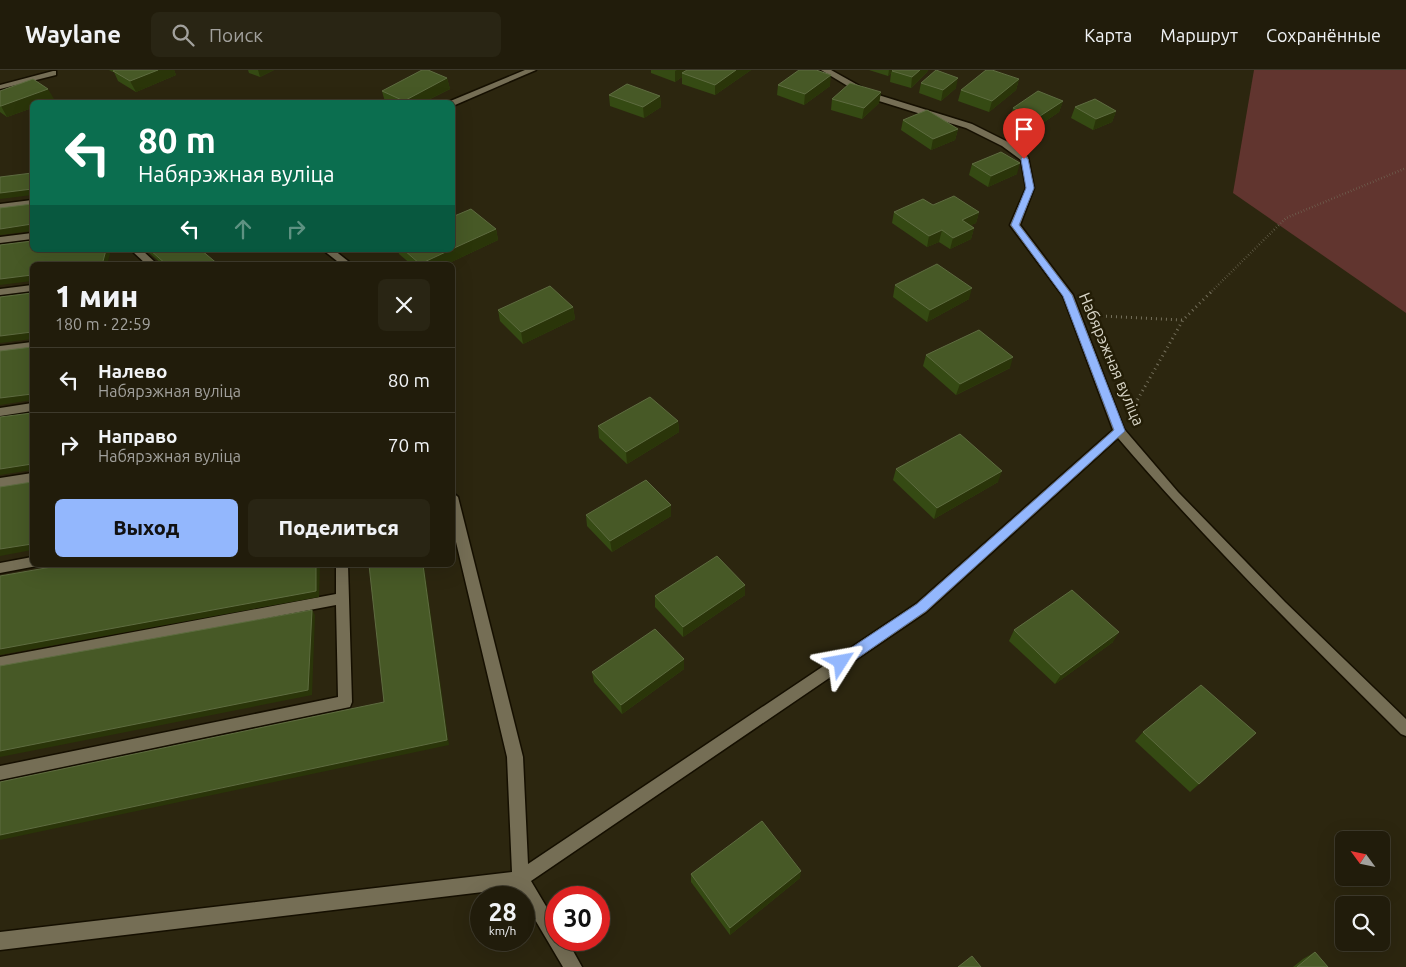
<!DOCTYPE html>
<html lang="ru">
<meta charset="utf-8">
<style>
:root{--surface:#211c0b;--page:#292514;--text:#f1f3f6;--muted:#a2a19d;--line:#3e3a2c;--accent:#93b7fd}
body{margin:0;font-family:Ubuntu,sans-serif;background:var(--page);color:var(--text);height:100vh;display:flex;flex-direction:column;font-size:19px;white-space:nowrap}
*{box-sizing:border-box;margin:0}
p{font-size:16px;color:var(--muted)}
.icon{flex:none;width:28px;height:28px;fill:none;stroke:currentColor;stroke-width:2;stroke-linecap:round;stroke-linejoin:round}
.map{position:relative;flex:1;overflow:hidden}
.details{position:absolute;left:30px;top:192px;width:425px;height:305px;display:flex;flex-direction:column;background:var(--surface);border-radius:8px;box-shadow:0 5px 20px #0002,0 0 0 1px var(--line)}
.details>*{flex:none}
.banner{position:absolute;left:30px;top:30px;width:425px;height:152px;border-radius:8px;box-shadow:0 5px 20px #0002,0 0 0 1px var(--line);background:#0b6e4f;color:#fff;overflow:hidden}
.needle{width:32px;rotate:303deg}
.tools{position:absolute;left:1335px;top:761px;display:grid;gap:10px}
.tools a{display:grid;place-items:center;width:55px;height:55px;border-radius:8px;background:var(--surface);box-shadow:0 5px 20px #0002,0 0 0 1px var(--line);font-size:25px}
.speed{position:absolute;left:470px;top:816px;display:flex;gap:10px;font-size:25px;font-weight:700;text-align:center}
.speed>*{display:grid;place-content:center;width:65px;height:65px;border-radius:50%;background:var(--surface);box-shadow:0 5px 20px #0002,0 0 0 1px var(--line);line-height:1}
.speed small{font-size:12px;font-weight:400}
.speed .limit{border:8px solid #d22;background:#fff;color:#111}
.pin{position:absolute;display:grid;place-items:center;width:42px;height:42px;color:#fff;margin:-51px -21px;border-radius:50% 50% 50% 0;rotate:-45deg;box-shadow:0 0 5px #0007}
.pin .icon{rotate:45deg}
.me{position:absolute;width:55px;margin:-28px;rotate:56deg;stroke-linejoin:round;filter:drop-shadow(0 0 4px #0008)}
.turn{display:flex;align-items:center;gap:18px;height:105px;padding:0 25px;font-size:22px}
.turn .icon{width:65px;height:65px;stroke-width:2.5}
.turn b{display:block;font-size:35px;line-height:42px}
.lanes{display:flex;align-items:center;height:48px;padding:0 25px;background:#0003;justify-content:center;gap:25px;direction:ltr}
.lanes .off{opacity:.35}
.round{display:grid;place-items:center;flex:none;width:52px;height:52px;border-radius:8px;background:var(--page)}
.overview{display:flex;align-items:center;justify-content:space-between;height:85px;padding:0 25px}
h1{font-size:30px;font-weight:800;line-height:38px}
.primary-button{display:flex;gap:10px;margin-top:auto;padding:10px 25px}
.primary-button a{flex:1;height:58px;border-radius:8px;background:var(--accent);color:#111;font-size:20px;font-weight:800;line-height:58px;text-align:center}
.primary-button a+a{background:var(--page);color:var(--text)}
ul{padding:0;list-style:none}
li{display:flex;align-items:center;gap:15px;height:65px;padding:0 25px;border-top:1px solid var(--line)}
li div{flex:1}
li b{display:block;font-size:19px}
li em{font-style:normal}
header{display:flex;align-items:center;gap:30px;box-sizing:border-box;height:70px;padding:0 25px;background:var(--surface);border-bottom:1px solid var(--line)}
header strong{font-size:24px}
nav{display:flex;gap:28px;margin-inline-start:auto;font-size:18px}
.search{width:350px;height:45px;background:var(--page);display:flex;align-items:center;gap:12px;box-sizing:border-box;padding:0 18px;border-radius:8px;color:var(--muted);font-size:19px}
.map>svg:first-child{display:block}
.green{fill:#61352f}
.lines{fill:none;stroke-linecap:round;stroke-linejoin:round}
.minor-casing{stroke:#150f00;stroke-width:3}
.path-far1{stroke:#746f5b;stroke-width:2.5;stroke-dasharray:0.5 2.5;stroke-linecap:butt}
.path{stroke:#746f5b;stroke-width:3;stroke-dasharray:1 4;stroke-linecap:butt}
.minor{fill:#756e55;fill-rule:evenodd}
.wall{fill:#354a13}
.shaded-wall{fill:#2a3509}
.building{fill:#475926;stroke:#5e6c40}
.route{fill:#93b7fd;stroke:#6077a4}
.labels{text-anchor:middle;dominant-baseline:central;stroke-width:5;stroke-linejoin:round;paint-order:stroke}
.street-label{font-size:16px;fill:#d9d6c8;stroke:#231d06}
</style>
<header>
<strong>Waylane</strong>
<div class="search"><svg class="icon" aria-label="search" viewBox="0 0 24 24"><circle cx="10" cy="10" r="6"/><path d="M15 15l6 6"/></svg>Поиск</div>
<nav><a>Карта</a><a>Маршрут</a><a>Сохранённые</a></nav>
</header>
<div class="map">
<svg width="1406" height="897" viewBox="0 0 1406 897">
<rect width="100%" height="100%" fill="#2c260f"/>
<!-- green -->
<path class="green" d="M1254,0h152v243l-173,-120z"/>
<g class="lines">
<defs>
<g id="minor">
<path d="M525,0h11l-81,35 -7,-3z"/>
<path d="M821,0h10l41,23 100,31 36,18 20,15 6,31 -14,37 53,70 51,134 54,63 107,110 121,117v17l-5,-2c-97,-96 -194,-192 -283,-296l-192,174 -395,269 25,42v17h11l15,27h-19l-39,-66v-3l-8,-10 -516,62v-18l512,-60 -5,-115 -55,-232v-33l6,5 65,260 5,107 388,-260 197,-174 -50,-134 -53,-71 16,-37 -5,-28 -19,-14 -36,-18 -100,-31z"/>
<path d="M53,1h3v4l-56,14v-4z"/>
<path d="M32,130v6l-32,4v-6z"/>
<path d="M32,163v6l-32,4v-6z"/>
<path d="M131,180h11l16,15h-11z"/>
<path d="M323,180h11l19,15h-11z"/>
<path d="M32,215v6l-32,4v-6z"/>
<path d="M32,272v7l-32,5v-8z"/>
<path d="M32,333v8l-32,5v-8z"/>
<path d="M32,403v9l-32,6v-10z"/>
<path d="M32,487v8l5,1 -37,7v-10z"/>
<path d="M336,495h12l4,137 -2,5 -350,73v-14l338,-69 -2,-92 -336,64v-12l336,-63z"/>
</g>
</defs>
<!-- minor casing -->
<use href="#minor" class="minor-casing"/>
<!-- path-far1 -->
<path class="path-far1" d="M1210,223l76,-75 120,-50"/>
<!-- path -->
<g class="path">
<path d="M1101,246l82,4"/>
<path d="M1135,334l48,-84 28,-28"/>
</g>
<!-- minor -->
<use href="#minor" class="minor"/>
</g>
<!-- wall -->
<g class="wall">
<path d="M109,0h65l2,5 -40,17 -18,-11 -4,-9h-1z"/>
<path d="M248,0h26l-14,7 -11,-4z"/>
<path d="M651,0h100l-36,25 -33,-11v-7l-7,5 -24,-9z"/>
<path d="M869,0h59l-1,2 -16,16 -21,-6 1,-9 -3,3z"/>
<path d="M447,8l3,11 -26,13h-39l-3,-11z"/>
<path d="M1019,9l-3,11 -27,22 -31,-11 3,-11z"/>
<path d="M921,13l35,5 -15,13 -22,-8z"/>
<path d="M778,15l52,1 -26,19 -27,-10z"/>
<path d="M0,21l54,8 -22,3v6l-25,9 -7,-5z"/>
<path d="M881,22l-2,11 -17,16 -31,-9 1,-11z"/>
<path d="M609,25l51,1 1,11 -17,11 -34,-12z"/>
<path d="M1063,31l-4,11 -25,17 -24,-10 3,-11z"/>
<path d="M1075,37l41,4 -4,11 -19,8 -22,-12z"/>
<path d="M903,50l55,9 -3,11 -24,10 -30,-20z"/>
<path d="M972,94l45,10 -29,13 -19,-12z"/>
<path d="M933,135l46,7 -3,11 -5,2 3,3 -3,11 -21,10 -11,-7 -12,5 -35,-24 2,-11z"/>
<path d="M496,159l2,11 -53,25h-33l-13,-11 -1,-4h54z"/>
<path d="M146,180h55l18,15h-56z"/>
<path d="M895,215l74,14 -42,23 -34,-25z"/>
<path d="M573,237l2,12 -52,25 -23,-23 -2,-11z"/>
<path d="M926,285l84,13 -54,27 -33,-29z"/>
<path d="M678,351l1,11 -52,32 -28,-26 -1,-12z"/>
<path d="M896,399l102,13 -64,37 -41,-39z"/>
<path d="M671,435v11l-59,36 -25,-26 -1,-11z"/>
<path d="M745,515v10l-62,42 -28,-30v-11z"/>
<path d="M1014,560l99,12 -58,42 -46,-43z"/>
<path d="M684,599l-62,45 -28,-32 -2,-10z"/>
<path d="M1143,662l104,10 -57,50 -55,-51z"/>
<path d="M691,804l109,4 -70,57 -39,-53z"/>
<path d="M1315,882l13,15h-35l10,-8z"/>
</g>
<!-- shaded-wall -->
<g class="shaded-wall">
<path d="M158,0h16l2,5 -40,17 -6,-11z"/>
<path d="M258,0h16l-14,7z"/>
<path d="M677,0h16l-11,3v4l-7,5v-11z"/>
<path d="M736,0h15l-36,25v-10z"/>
<path d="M889,0h6l-3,1 -1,2 -3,3z"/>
<path d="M920,0h8l-1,2 -16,16 1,-11z"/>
<path d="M831,5l-1,11 -26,19 1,-11z"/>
<path d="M447,8l3,11 -26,13h-19l-1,-1z"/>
<path d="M958,8l-2,10 -15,13 2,-11z"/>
<path d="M1019,9l-3,11 -27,22 3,-11z"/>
<path d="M48,19l6,10 -8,3h-14v6l-25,9 -6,-11z"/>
<path d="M881,22l-2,11 -17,16 2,-11z"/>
<path d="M660,26l1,11 -17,11 -1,-11z"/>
<path d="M1063,31l-4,11 -25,17 3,-11z"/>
<path d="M452,40l3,10 -3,1z"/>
<path d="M1116,41l-4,11 -19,8 3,-11z"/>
<path d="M958,59l-3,11 -24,10 2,-11z"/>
<path d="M1020,93l-3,11 -29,13 3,-11z"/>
<path d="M32,119v6l-32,4v-6z"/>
<path d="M979,142l-3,11 -17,8 3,-11z"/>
<path d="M32,154v7l-32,4v-6z"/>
<path d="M974,158l-3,11 -21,10 3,-11z"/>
<path d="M496,159l2,11 -53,25h-25v-1l30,-14h2v-1z"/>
<path d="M942,160l-3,12 -12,5 2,-11z"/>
<path d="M106,180h5l-4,15h-5z"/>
<path d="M32,205v6l-32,4v-6z"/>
<path d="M972,218l-3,11 -42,23 3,-12z"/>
<path d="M573,237l2,12 -52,25 -2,-12z"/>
<path d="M32,262v7l-32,4v-7z"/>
<path d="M1013,287l-3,11 -54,27 4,-11z"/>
<path d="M32,324v6l-32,5v-7z"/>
<path d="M678,351l1,11 -52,32 -1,-12z"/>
<path d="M32,394v6l-32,5v-6z"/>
<path d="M1002,401l-4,11 -64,37 3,-11z"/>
<path d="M671,435v11l-59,36 -2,-11z"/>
<path d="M32,474v6l-32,6v-7z"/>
<path d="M316,495h4l-1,32 -319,58v-6z"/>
<path d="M423,495h1l25,180 -449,95v-5l447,-95z"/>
<path d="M745,515v10l-62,42v-10z"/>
<path d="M312,540l3,5 -3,80 -312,62v-6z"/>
<path d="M1119,562l-6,10 -58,42 6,-9z"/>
<path d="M684,589v10l-62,45 -1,-9z"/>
<path d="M1256,663l-9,9 -57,50 9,-8z"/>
<path d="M801,801l-1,7 -70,57v-7z"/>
</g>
<!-- building -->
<g class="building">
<path d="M115,0h43l-28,11 -17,-10z"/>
<path d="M422,0h6l19,8 -43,23 -22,-10z"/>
<path d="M687,0h49l-21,15 -33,-12z"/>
<path d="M799,0h17l15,5 -26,19 -27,-9z"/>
<path d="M893,0h27l-8,7 -20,-6z"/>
<path d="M936,0l22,8 -15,12 -22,-7z"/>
<path d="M986,0h6l27,9 -27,22 -31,-11z"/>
<path d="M33,9l15,10 -47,17h-1v-15z"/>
<path d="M850,13l31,9 -17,16 -32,-9z"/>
<path d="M627,14l33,12 -17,11 -34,-12z"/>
<path d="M1038,21l25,10 -26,17 -24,-10z"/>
<path d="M1095,29l21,12 -20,8 -21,-12z"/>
<path d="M927,40l31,19 -25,10 -30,-19z"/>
<path d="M1001,82l19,11 -29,13 -19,-12z"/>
<path d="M32,103v16l-32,4v-16z"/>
<path d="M954,126l25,16 -17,8 12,8 -21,10 -11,-8 -13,6 -35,-24 29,-13 10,6z"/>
<path d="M32,134v20l-32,5v-21z"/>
<path d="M471,139l25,20 -44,20v-32z"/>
<path d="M32,171v9h74l-4,15h-70v10l-32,4v-34z"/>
<path d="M150,180h51l18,15h-52z"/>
<path d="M404,180h46l-30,14z"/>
<path d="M937,194l35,24 -42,22 -35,-25z"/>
<path d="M550,216l23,21 -52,25 -23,-22z"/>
<path d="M32,223v39l-32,4v-39z"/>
<path d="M979,260l34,27 -53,27 -34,-29z"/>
<path d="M32,277v47l-32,4v-47z"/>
<path d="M650,327l28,24 -52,31 -28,-26z"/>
<path d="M32,343v51l-32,5v-52z"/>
<path d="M960,364l42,37 -65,37 -41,-39z"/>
<path d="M646,410l25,25 -61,36 -24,-26z"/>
<path d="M32,412v62l-32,5v-62z"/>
<path d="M717,486l28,29 -62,42 -28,-31z"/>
<path d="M63,495h253v26l-316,58v-73z"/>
<path d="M369,495h54l24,175 -447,95v-53l384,-80z"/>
<path d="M1072,520l47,42 -58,43 -47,-45z"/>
<path d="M312,540l-4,80 -308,61v-85z"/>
<path d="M655,559l29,30 -63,46 -29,-33z"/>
<path d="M1201,615l55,48 -57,51 -56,-52z"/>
<path d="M762,751l39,50 -71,57 -39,-54z"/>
<path d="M1315,882l13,15h-31z"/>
<path d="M972,886l9,11h-23z"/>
</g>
<!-- route -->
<path class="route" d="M1024,86l4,3 6,29 -15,37 53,70 53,136 -199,180 -80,55h-10l-1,-4 1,-4 81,-54 197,-174 -51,-134 -52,-71 15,-37 -5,-29z"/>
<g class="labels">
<!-- street labels -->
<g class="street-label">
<text transform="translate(1112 289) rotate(67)">Набярэжная вуліца</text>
</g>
</g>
</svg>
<div class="tools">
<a><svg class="needle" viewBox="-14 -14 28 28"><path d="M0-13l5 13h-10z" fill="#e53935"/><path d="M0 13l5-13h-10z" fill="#a2a19d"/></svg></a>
<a><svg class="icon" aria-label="search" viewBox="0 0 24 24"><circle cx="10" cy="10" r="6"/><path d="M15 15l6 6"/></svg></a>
</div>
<div class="speed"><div>28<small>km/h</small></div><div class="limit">30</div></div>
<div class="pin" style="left:1024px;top:89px;background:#d93025"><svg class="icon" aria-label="arrive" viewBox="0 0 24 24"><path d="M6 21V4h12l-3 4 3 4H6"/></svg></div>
<svg class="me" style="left:841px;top:592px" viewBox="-20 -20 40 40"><path d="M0-17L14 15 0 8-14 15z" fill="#93b7fd" stroke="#fff" stroke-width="4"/></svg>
<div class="banner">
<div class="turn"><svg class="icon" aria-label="left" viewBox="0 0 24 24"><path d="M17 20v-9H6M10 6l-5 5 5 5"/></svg><div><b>80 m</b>Набярэжная вуліца</div></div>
<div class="lanes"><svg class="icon" aria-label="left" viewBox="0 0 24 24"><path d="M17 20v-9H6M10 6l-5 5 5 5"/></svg><svg class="icon off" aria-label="ahead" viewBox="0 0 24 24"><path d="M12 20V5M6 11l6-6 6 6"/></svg><svg class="icon off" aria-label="right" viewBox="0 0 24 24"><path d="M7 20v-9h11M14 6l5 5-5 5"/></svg></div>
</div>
<section class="details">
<div class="overview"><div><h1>1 мин</h1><p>180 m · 22:59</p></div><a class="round"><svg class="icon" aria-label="close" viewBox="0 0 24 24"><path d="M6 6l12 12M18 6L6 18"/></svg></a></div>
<ul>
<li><svg class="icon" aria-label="left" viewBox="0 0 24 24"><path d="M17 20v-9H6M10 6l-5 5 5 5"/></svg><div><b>Налево</b><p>Набярэжная вуліца</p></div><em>80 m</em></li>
<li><svg class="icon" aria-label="right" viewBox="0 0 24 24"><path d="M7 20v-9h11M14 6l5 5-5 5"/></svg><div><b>Направо</b><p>Набярэжная вуліца</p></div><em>70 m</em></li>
</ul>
<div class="primary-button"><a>Выход</a><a>Поделиться</a></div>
</section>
</div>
